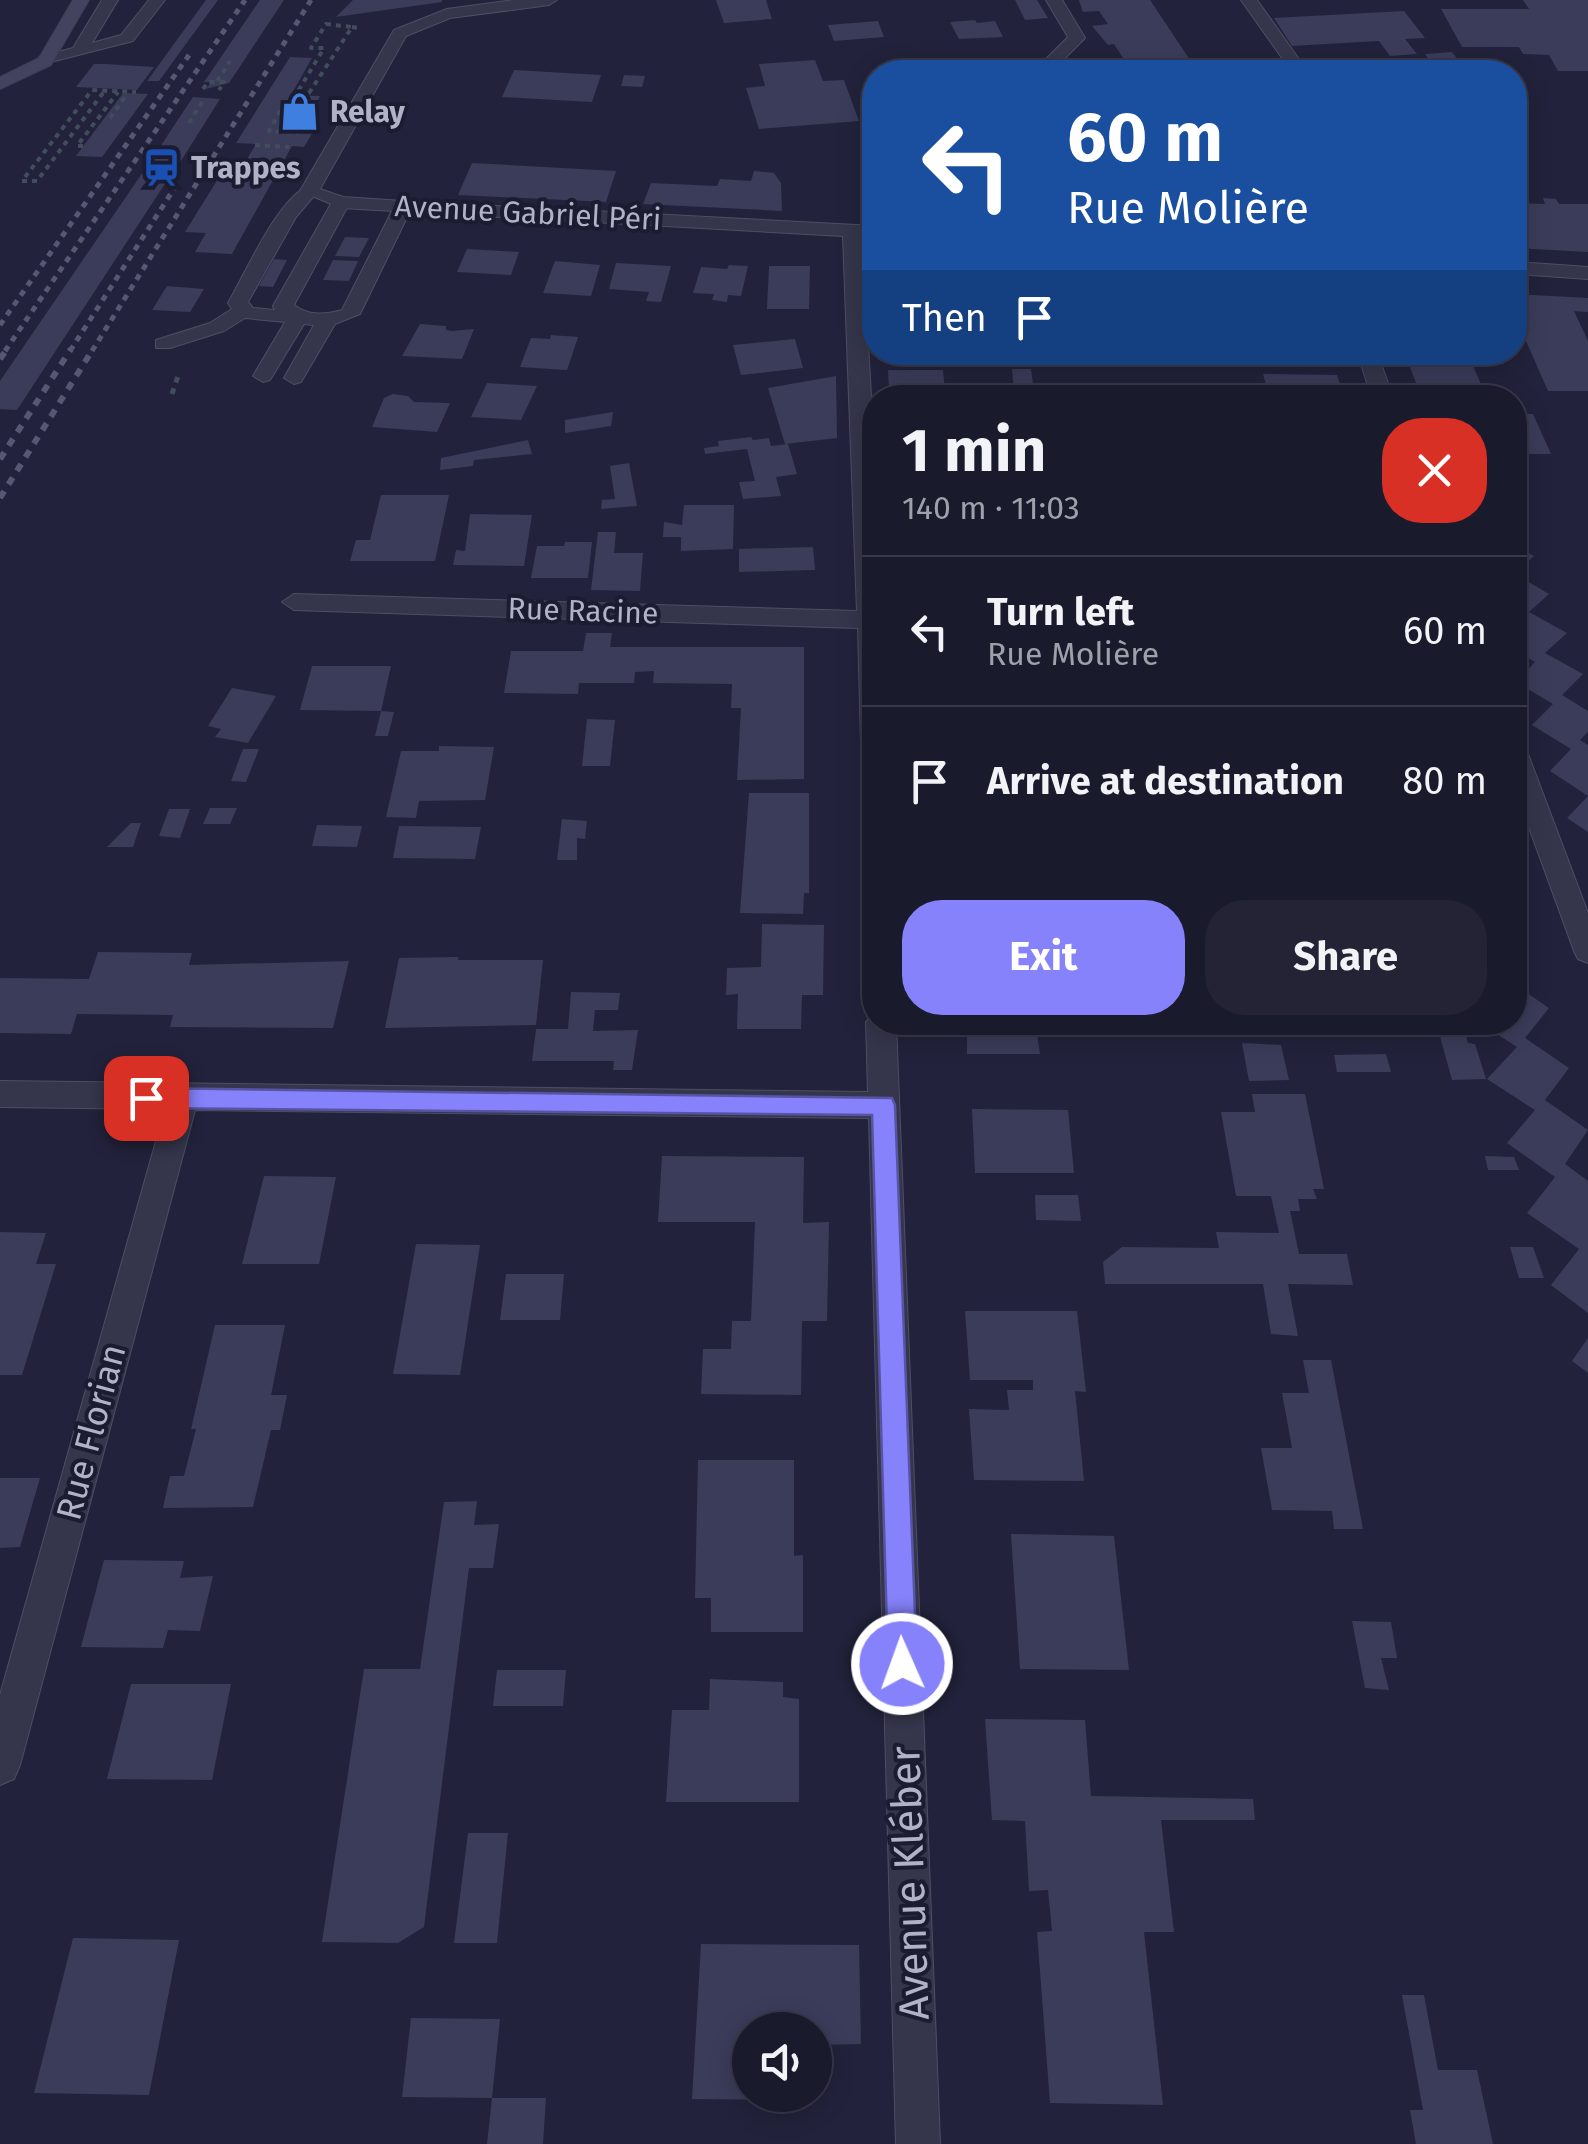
<!DOCTYPE html>
<meta charset="utf-8">
<style>
:root{--surface:#1a1a2d;--page:#232335;--text:#f1f3f6;--muted:#9fa1aa;--line:#383849;--accent:#8582fb}
body{margin:0;font-family:"Fira Sans",sans-serif;background:var(--page);color:var(--text);height:100vh;display:flex;flex-direction:column;font-size:38px;white-space:nowrap}
*{box-sizing:border-box;margin:0}
p{font-size:32px;color:var(--muted)}
.icon{flex:none;width:55px;height:55px;fill:none;stroke:currentColor;stroke-width:2;stroke-linecap:round;stroke-linejoin:round}
.map{position:relative;flex:1;overflow:hidden}
.sheet{position:absolute;left:862px;top:385px;width:665px;height:650px;display:flex;flex-direction:column;background:var(--surface);border-radius:40px;box-shadow:0 5px 25px #0003,0 0 0 2px var(--line)}
.sheet>*{flex:none}
.guide{position:absolute;left:862px;top:60px;width:665px;height:305px;border-radius:40px;box-shadow:0 5px 25px #0003,0 0 0 2px var(--line);background:#1a4fa0;color:#fff;overflow:hidden}
.tools{position:absolute;left:732px;top:2012px;display:grid;gap:20px}
.tools a{display:grid;place-items:center;width:100px;height:100px;border-radius:50%;background:var(--surface);box-shadow:0 5px 25px #0003,0 0 0 2px var(--line);font-size:50px}
.pin{position:absolute;display:grid;place-items:center;width:85px;height:85px;color:#fff;margin:-42px;border-radius:20px;box-shadow:0 5px 15px #0006}
.me{position:absolute;width:110px;margin:-55px;rotate:358deg;stroke-linejoin:round;filter:drop-shadow(0 0 8px #0008)}
.turn{display:flex;align-items:center;gap:35px;height:210px;padding:0 40px;font-size:45px}
.turn .icon{width:130px;height:130px;stroke-width:2.5}
.turn b{display:block;font-size:70px;line-height:85px}
.then{display:flex;align-items:center;height:95px;padding:0 40px;background:#0003;gap:20px;font-size:38px}
.round{display:grid;place-items:center;flex:none;width:105px;height:105px;border-radius:40px;background:var(--page)}
.summary{display:flex;align-items:center;justify-content:space-between;height:170px;padding:0 40px}
h1{font-size:60px;font-weight:700;line-height:75px}
.cta{display:flex;gap:20px;margin-top:auto;padding:20px 40px}
.cta a{flex:1;height:115px;border-radius:40px;background:var(--accent);color:#fff;font-size:40px;font-weight:700;line-height:115px;text-align:center}
.cta a+a{background:var(--page);color:var(--text)}
ul{padding:0;list-style:none}
li{display:flex;align-items:center;gap:30px;height:150px;padding:0 40px;border-top:2px solid var(--line)}
li div{flex:1}
li b{display:block;font-size:38px}
li em{font-style:normal}
.map>svg:first-child{display:block}
.building{fill:#3b3c5a}
.lines{fill:none;stroke-linecap:round;stroke-linejoin:round}
.lane-casing{stroke:#4e4e64;stroke-width:2}
.street-casing{stroke:#4e4e64;stroke-width:2}
.secondary-casing{stroke:#3c3c52;stroke-width:2}
.path-far1{stroke:#414d5a;stroke-width:4;stroke-dasharray:5 5;stroke-linecap:butt}
.path{stroke:#414d5a;stroke-width:5;stroke-dasharray:6 6;stroke-linecap:butt}
.lane{fill:#35364c;fill-rule:evenodd}
.street{fill:#35364c;fill-rule:evenodd}
.secondary{fill:#44435f;fill-rule:evenodd}
.rail-far1{stroke:#575773;stroke-width:5;stroke-dasharray:6 6;stroke-linecap:butt}
.rail{stroke:#575773;stroke-width:6;stroke-dasharray:8 8;stroke-linecap:butt}
.route{fill:#8582fb;stroke:#5654a3;stroke-width:2.5}
.labels{text-anchor:middle;dominant-baseline:central;stroke-width:8;stroke-linejoin:round;paint-order:stroke}
.far-poi-label{font-size:30px;font-weight:bold;fill:#b1b1c8;stroke:#1b1b31;text-anchor:start}
.far-street-label{font-size:30px;fill:#b1b1c8;stroke:#1b1b31}
.street-label{font-size:35px;fill:#b1b1c8;stroke:#1b1b31}
.near-street-label{font-size:42px;fill:#b1b1c8;stroke:#1b1b31}
</style>
<div class="map">
<svg width="1588" height="2144" viewBox="0 0 1588 2144">
<rect width="100%" height="100%" fill="#22223c"/>
<!-- building -->
<g class="building">
<path d="M206,0h12l-59,81h-12z"/>
<path d="M260,0h24l-55,83 -23,6 5,-7h-7z"/>
<path d="M353,0h89v2l-106,15z"/>
<path d="M716,0h50l6,19 -48,4z"/>
<path d="M1015,0h22l11,18 -23,2z"/>
<path d="M1079,0h71l40,60 -38,4 4,7 -31,1 -5,-7 7,-1 -13,-20 -6,1 -16,-19 16,-2 -9,-13 -16,1z"/>
<path d="M1523,0h65v71h-30l-9,-16 -26,-1 -4,-7h-57l-21,-38h88z"/>
<path d="M1404,11l21,27 -20,1 12,15 -27,2 -11,-15 -87,5 -18,-28z"/>
<path d="M975,20l2,3 18,-2 8,16 -44,2 -9,-17z"/>
<path d="M878,21l6,16 -50,4 -6,-16z"/>
<path d="M1452,52l15,20h-29l-13,-18z"/>
<path d="M290,57l22,1 -21,37 29,1 -14,26h13l-15,25 -12,-1 -60,108 -37,-2 11,-19 -21,-1 41,-66 16,1 14,-23 -20,-1z"/>
<path d="M815,60l8,21 21,-1 15,41 -100,8 -13,-41 19,-2 -6,-22z"/>
<path d="M94,64h11l49,3 -17,23 -61,-3z"/>
<path d="M514,70l87,5 -9,27 -90,-5z"/>
<path d="M624,75l21,1 -3,11 -21,-1z"/>
<path d="M123,93l25,1 -46,63 -26,-1z"/>
<path d="M193,97l27,2 -41,65 -29,-2z"/>
<path d="M472,163l144,8 -10,31 -148,-7z"/>
<path d="M754,171l20,2 7,10 1,28 -139,-7 8,-21 66,3 3,-7 31,2z"/>
<path d="M143,172l29,1 -155,237 -17,-1v-28z"/>
<path d="M1543,198l13,1 3,5h29v48l-73,-4v-45l30,1z"/>
<path d="M345,237l24,1 -10,19 -24,-1z"/>
<path d="M467,249l52,3 -8,23 -54,-3z"/>
<path d="M274,259l13,1 -14,27 -14,-1z"/>
<path d="M333,260l25,1 -9,20 -26,-1z"/>
<path d="M555,261l45,4 -9,31 -48,-3z"/>
<path d="M616,263l55,3 -10,36 -15,-1 3,-9 -40,-3z"/>
<path d="M729,265l19,1 -7,30 -13,-1 -1,7 -15,-2 2,-6 -21,-1 8,-26 26,2z"/>
<path d="M769,266h41l-1,43h-42z"/>
<path d="M167,286l37,3 -14,23 -38,-2z"/>
<path d="M1515,294l73,4v14l-14,-1 14,30v50h-40l-33,-75z"/>
<path d="M420,324l26,2v4l6,1 22,-2 -12,30 -60,-3z"/>
<path d="M551,335l27,2 -11,33 -47,-3 11,-29 19,1z"/>
<path d="M795,339l8,29 -62,7 -8,-30z"/>
<path d="M1404,352h63l20,46h-65z"/>
<path d="M1012,369h19l3,22h-20z"/>
<path d="M888,370h55l2,21h32l1,7h-51v-7l-38,-1z"/>
<path d="M1263,374l74,1 6,18h-24l9,5h-15l6,-5h-19l2,5h-55v-6h21z"/>
<path d="M836,376l1,62 -52,6 -17,-56z"/>
<path d="M487,383l50,3 -16,34 -50,-3z"/>
<path d="M393,394l15,2 6,6 36,1 -13,29 -65,-5 12,-29z"/>
<path d="M613,412l-2,14 -46,7v-13z"/>
<path d="M1515,414h18l18,40h-36z"/>
<path d="M751,437l2,3 16,-2 2,8 17,-2 9,30 -21,3 5,19 -38,3 -4,-17 16,-1 -8,-32 -42,5 -1,-6 15,-2 -1,-5z"/>
<path d="M528,440l4,14 -58,6 -1,6 -33,4 1,-12z"/>
<path d="M629,463l8,43 -36,3 1,-9 13,-1 -5,-33z"/>
<path d="M381,495h68l-14,66h-85l6,-21h14z"/>
<path d="M684,505h50l-1,44 -52,2v-14h-18l1,-15 18,3z"/>
<path d="M470,514l62,1 -8,51 -71,-1 3,-15 9,1z"/>
<path d="M598,532h18l-2,21h29l-3,38 -49,-1z"/>
<path d="M565,542h27l-4,36h-57l6,-32h27z"/>
<path d="M1515,545l19,11 -19,18 34,20 -20,18 38,21 -22,20 38,21 -21,21 26,16v21l-8,8 8,5v51l-38,-25 21,-22 -39,-24 21,-21 -37,-22 19,-20 -20,-12v-24l5,-5 -5,-3z"/>
<path d="M813,547l2,23 -76,2v-23z"/>
<path d="M586,633h26l-2,14h194v132l-67,1 4,-72h-10l1,-24 -79,-1 1,-12 -19,1 -1,11h-55l-1,11 -74,-1 7,-42h72z"/>
<path d="M312,666h79l-10,45 -81,-1z"/>
<path d="M232,688l44,8 -28,47 -33,-6 6,-8 -13,-3z"/>
<path d="M381,711l13,1 -6,24h-13z"/>
<path d="M587,719l28,1 -5,46h-28z"/>
<path d="M439,746l55,1 -9,53 -66,1 -3,17 -30,-1 15,-66h38z"/>
<path d="M243,749h16l-13,33 -15,-1z"/>
<path d="M749,793h60v100h-5l-1,21 -63,-1z"/>
<path d="M1588,796v36l-21,-14z"/>
<path d="M210,808h27l-7,16h-27z"/>
<path d="M169,809h21l-10,29 -21,-2z"/>
<path d="M562,819l25,2 -2,18 -8,-1v22h-20z"/>
<path d="M131,823h10l-8,24h-26z"/>
<path d="M317,825l45,1 -5,21 -45,-1z"/>
<path d="M399,826l82,1 -6,32 -82,-1z"/>
<path d="M762,924l62,1 -1,70h-21l-1,34h-64l1,-35 -12,1 1,-27 34,-1z"/>
<path d="M98,952l94,1 -3,12 160,-4 -16,67 -163,-1 3,-12 -96,-1 -6,20 -71,-1v-55l89,1z"/>
<path d="M458,957v3h85l-7,65 -151,3 14,-70z"/>
<path d="M1515,985l34,23 -24,30 44,30 -24,32 43,30 -23,34 23,17v132l-37,-28 28,-36 -52,-36 28,-36 -48,-34 28,-33 -48,-31 30,-32 -39,-25h37z"/>
<path d="M571,992l49,1 -2,17h-23l-2,21 45,-1 -6,40h-19l1,-9h-82l4,-32h32z"/>
<path d="M955,1022h71l1,10 10,1 3,21h-73v-22h-11z"/>
<path d="M1436,1022h26l6,21 7,1 11,35 -34,1z"/>
<path d="M1242,1043l39,2 8,35 -40,1z"/>
<path d="M1386,1054l5,18h-54l-3,-17z"/>
<path d="M1252,1094h53l19,95h-11l4,10h-19l2,12h-10l9,43h48l6,31 -65,-1 10,52 -27,-2 -8,-50h-158l-2,-22 19,-15 97,1 -3,-16 63,1 -8,-37h-35l-15,-84h34z"/>
<path d="M972,1109l96,1 6,63h-99z"/>
<path d="M662,1156l142,1 -1,66 26,-1 -2,99h-25l-1,74 -100,-1 2,-45h28l1,-28h19l4,-99h-97z"/>
<path d="M1485,1156l29,1 5,13h-31z"/>
<path d="M264,1176l72,1 -17,87h-77z"/>
<path d="M1035,1195h43l3,26 -45,-1z"/>
<path d="M0,1232l46,1 -10,31h20l-34,111h-22z"/>
<path d="M416,1244l64,1 -20,130 -67,-1z"/>
<path d="M1510,1247h23l11,31h-25z"/>
<path d="M506,1274h58l-4,46h-60z"/>
<path d="M965,1311h112l9,81 -11,-1 9,90 -110,-1 -5,-71 40,1 -2,-20h26v-10h-63z"/>
<path d="M215,1325h70l-14,70h16l-7,35h-9l-18,77 -90,1 7,-32h14l12,-47h-5z"/>
<path d="M1588,1338v35l-16,-12z"/>
<path d="M1303,1360h28l32,169h-29l-2,-18 -60,-1 -11,-62h31l-10,-55h27z"/>
<path d="M698,1460h96v96l9,-1v77h-92v-34h-16z"/>
<path d="M0,1478h40l-20,69 -20,1z"/>
<path d="M477,1501l-3,24 25,-1 -6,44h-24l-45,359 -26,16 -76,-1 42,-273h56l24,-167z"/>
<path d="M1011,1534l103,2 15,134 -109,-1z"/>
<path d="M104,1560l80,1 -4,17 33,-2 -13,55 -32,-1 -5,18 -82,-1z"/>
<path d="M1352,1621l39,1 6,36h-16l8,32 -24,-2z"/>
<path d="M497,1670h69l-3,36h-70z"/>
<path d="M710,1679l73,3v15l16,2v103h-133l6,-92h37z"/>
<path d="M131,1684h100l-19,96 -105,-1z"/>
<path d="M985,1719l100,1 6,76 162,3 2,21h-94l13,112h-30l19,173 -113,-2 -13,-171 15,-1 -4,-41 -19,1 -4,-70 -33,-1z"/>
<path d="M468,1833h40l-11,110h-43z"/>
<path d="M73,1938l106,2 -30,155 -115,-2z"/>
<path d="M701,1944l158,1 2,99 -46,1v-15h-65v65h48v5l-106,-1z"/>
<path d="M1402,1995h22l14,75h39l16,74h-77l-6,-34h13z"/>
<path d="M411,2018l89,1 -8,79 -90,-1z"/>
<path d="M492,2098h54l-3,46h-56z"/>
</g>
<g class="lines">
<defs>
<g id="lane">
<path d="M102,0h16l-26,43 29,-8 28,-35h16l-32,41 -94,24v-8l34,-9z"/>
<path d="M309,186l9,5 -22,26 -48,85 5,6 22,2 -2,-4 59,-104 9,-6 9,6 -56,103c15,11 30,10 48,5l52,-103 9,-6 9,6 -52,107 -25,10 -34,58 -7,2 -10,-6 30,-53 -10,-1 -34,56 -7,2 -10,-6 32,-54 -40,-4 -21,13 -54,17h-14v-8l54,-17 22,-14 -4,-6c17,-29 51,-107 81,-117z"/>
</g>
<g id="street">
<path d="M514,0h43l-8,5 -99,13 -44,18 -86,153 23,8 60,4 472,25v12l-13,-1 13,230v325l-9,-3 -4,-7 -4,-154 -564,-18 -12,-8 12,-8 563,17 -14,-375 -502,-28 -41,-17 94,-161 53,-21z"/>
<path d="M1046,0h16l23,38 -21,21 7,13h-16l-8,-14 21,-21z"/>
<path d="M1241,0h16l51,72h-16z"/>
<path d="M1515,262l73,5v12l-73,-5z"/>
<path d="M1357,352h20l16,46h-21z"/>
<path d="M1515,745l9,2 4,7 60,159v50l-10,-4 -4,-8 -59,-162z"/>
<path d="M875,1012v10h21l44,1122h-44l-27,-1026 -674,-8 -175,655 -6,14 -14,6v-90l165,-586 -165,-2v-26l868,11 -2,-70z"/>
</g>
<path id="secondary" d="M73,0h16l-38,65 -51,24v-12l39,-19z"/>
</defs>
<!-- lane casing -->
<use href="#lane" class="lane-casing"/>
<!-- street casing -->
<use href="#street" class="street-casing"/>
<!-- secondary casing -->
<use href="#secondary" class="secondary-casing"/>
<!-- path-far1 -->
<g class="path-far1">
<path d="M326,24l26,3 -43,66h-12l27,-45h-13z"/>
<path d="M352,27l7,1"/>
<path d="M217,81l13,-20"/>
<path d="M203,89l5,-7h16l-5,8"/>
<path d="M103,93l-66,88h-15l70,-91 44,2"/>
<path d="M285,102l-16,29 30,2"/>
<path d="M110,118l17,-24"/>
<path d="M189,123l16,-25"/>
<path d="M255,145l34,2"/>
<path d="M83,146h-6l41,-54"/>
</g>
<!-- path -->
<path class="path" d="M172,394l6,-18"/>
<!-- lane -->
<use href="#lane" class="lane"/>
<!-- street -->
<use href="#street" class="street"/>
<!-- secondary -->
<use href="#secondary" class="secondary"/>
<!-- rail-far1 -->
<g class="rail-far1">
<path d="M0,325l189,-270"/>
<path d="M5,351l240,-351"/>
<path d="M70,351l109,-170"/>
<path d="M92,351l219,-351"/>
</g>
<!-- rail -->
<g class="rail">
<path d="M0,359l7,-10"/>
<path d="M0,459l71,-110"/>
<path d="M0,498l93,-149"/>
</g>
</g>
<!-- route -->
<path class="route" d="M146,1088l746,10 3,7 22,559 -5,11 -10,4 -10,-4 -4,-11 -16,-549 -726,-7 -8,-3 -3,-7 3,-7z"/>
<!-- icons -->
<defs>
<symbol id="shop-bare" viewBox="-9 -9 18 18"><path d="M-5-2.5h2.3a2.7 3.5 0 0 1 5.4 0H5L5.5 6h-11ZM-1.5-2.5h3a1.5 2.3 0 0 0-3 0Z" fill="#3f7fe0" stroke="#1b1b31" stroke-width="2.5" paint-order="stroke"/></symbol>
<symbol id="station-bare" viewBox="-9 -9 18 18"><path d="M-3-6H3Q5-6 5-4V2Q5 4 3 4L4.5 6H3L1.5 4h-3L-3 6H-4.5L-3 4Q-5 4-5 2V-4Q-5-6-3-6ZM-3.5-4v3h7v-3ZM-3.5 1v1.5H-2V1ZM2 1v1.5H3.5V1Z" fill="#1a4fb4" stroke="#1b1b31" stroke-width="2.5" paint-order="stroke"/></symbol>
</defs>
<g fill-rule="evenodd">
<use href="#shop-bare" x="272" y="84" width="55" height="55"/>
<use href="#station-bare" x="134" y="140" width="55" height="55"/>
</g>
<g class="labels">
<!-- far-poi labels -->
<g class="far-poi-label">
<text x="330" y="112">Relay</text>
<text x="191" y="168">Trappes</text>
</g>
<!-- far-street labels -->
<g class="far-street-label">
<text transform="translate(528 213) rotate(3)">Avenue Gabriel Péri</text>
<text transform="translate(583 611) rotate(2)">Rue Racine</text>
</g>
<!-- street labels -->
<g class="street-label">
<text transform="translate(91 1432) rotate(-75)">Rue Florian</text>
</g>
<!-- near-street labels -->
<g class="near-street-label">
<text transform="translate(910 1883) rotate(-92)">Avenue Kléber</text>
</g>
</g>
</svg>
<div class="tools">
<a><svg class="icon" aria-label="sound" viewBox="0 0 24 24"><path d="M4 9h4l5-4v14l-5-4H4zM17 9q2 3 0 6"/></svg></a>
</div>
<div class="pin" style="left:146px;top:1098px;background:#d93025"><svg class="icon" aria-label="arrive" viewBox="0 0 24 24"><path d="M6 21V4h12l-3 4 3 4H6"/></svg></div>
<svg class="me" style="left:902px;top:1664px" viewBox="-20 -20 40 40"><circle r="17" fill="#8582fb" stroke="#fff" stroke-width="3"/><path d="M0-11L8 9 0 5-8 9z" fill="#fff"/></svg>
<div class="guide">
<div class="turn"><svg class="icon" aria-label="left" viewBox="0 0 24 24"><path d="M17 20v-9H6M10 6l-5 5 5 5"/></svg><div><b>60 m</b>Rue Molière</div></div>
<div class="then">Then<svg class="icon" aria-label="arrive" viewBox="0 0 24 24"><path d="M6 21V4h12l-3 4 3 4H6"/></svg></div>
</div>
<section class="sheet">
<div class="summary"><div><h1>1 min</h1><p>140 m · 11:03</p></div><a class="round" style="background:#d93025;color:#fff"><svg class="icon" aria-label="close" viewBox="0 0 24 24"><path d="M6 6l12 12M18 6L6 18"/></svg></a></div>
<ul>
<li><svg class="icon" aria-label="left" viewBox="0 0 24 24"><path d="M17 20v-9H6M10 6l-5 5 5 5"/></svg><div><b>Turn left</b><p>Rue Molière</p></div><em>60 m</em></li>
<li><svg class="icon" aria-label="arrive" viewBox="0 0 24 24"><path d="M6 21V4h12l-3 4 3 4H6"/></svg><div><b>Arrive at destination</b></div><em>80 m</em></li>
</ul>
<div class="cta"><a>Exit</a><a>Share</a></div>
</section>
</div>
